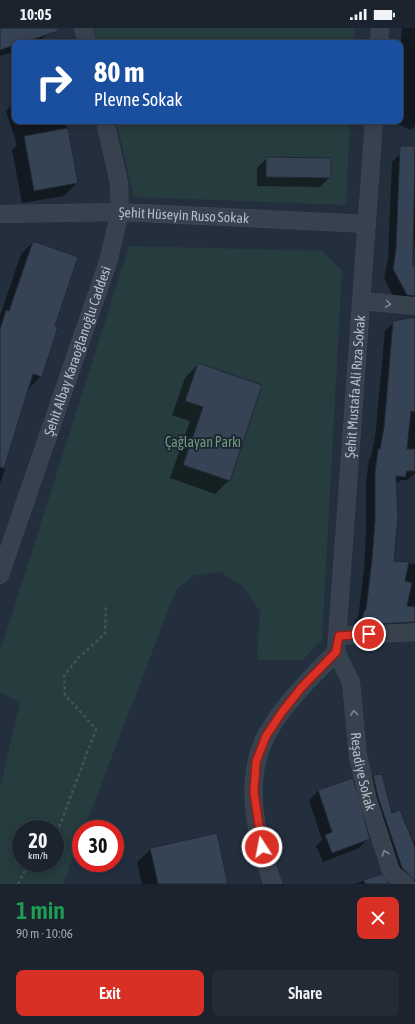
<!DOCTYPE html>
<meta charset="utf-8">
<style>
:root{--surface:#1b232e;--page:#242b36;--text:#f1f3f6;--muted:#a0a4aa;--line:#39404a;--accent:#d93025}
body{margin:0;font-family:"Asap Condensed",sans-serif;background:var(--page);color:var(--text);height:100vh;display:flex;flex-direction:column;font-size:15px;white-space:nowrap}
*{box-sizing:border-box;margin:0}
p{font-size:13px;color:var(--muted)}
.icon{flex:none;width:22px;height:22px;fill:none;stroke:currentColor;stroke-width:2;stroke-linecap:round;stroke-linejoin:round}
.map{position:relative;height:856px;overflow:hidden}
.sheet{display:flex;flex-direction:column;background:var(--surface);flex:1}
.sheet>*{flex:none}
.hud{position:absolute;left:12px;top:12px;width:391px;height:84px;border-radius:8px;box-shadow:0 2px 10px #0003,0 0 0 1px var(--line);background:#1a4fa0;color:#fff;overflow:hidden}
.speed{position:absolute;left:12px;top:792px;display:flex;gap:8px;font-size:20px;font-weight:700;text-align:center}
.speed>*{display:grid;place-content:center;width:52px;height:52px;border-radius:50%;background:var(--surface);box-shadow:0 2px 10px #0003,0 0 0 1px var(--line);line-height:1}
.speed small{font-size:10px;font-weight:400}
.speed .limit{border:6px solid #d22;background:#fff;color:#111}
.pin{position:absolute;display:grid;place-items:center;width:34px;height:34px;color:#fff;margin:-17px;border:2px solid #fff;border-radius:50%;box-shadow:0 1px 4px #0007}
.me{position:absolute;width:44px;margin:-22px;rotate:349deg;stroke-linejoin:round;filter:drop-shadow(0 0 3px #0008)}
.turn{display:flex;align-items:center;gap:14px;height:84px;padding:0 16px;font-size:18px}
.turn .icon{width:52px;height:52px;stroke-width:2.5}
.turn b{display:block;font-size:28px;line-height:34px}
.round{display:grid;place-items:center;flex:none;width:42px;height:42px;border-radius:8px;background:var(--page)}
.headline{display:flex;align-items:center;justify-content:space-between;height:68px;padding:0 16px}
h1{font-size:24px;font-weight:600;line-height:30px;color:#1e9e55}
.primary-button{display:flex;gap:8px;margin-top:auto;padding:8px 16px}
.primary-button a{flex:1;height:46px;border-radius:8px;background:var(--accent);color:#fff;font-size:16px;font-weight:600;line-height:46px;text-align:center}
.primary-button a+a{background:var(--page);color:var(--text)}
.status{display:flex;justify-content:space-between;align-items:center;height:28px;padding:0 20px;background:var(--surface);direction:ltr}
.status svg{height:11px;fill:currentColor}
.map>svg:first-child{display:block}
.green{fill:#263c3f;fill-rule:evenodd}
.shadow{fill:#0007}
.building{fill:#364354;stroke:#1f2835}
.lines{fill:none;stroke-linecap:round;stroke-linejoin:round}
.street-casing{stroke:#414a57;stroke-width:18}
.path{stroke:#3f5557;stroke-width:2.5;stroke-dasharray:3 3;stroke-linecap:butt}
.street{stroke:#38414e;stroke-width:17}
.oneway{stroke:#7c8592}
.route-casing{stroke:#8d1f18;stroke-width:10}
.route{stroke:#d93025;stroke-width:7}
.labels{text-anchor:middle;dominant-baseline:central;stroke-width:4;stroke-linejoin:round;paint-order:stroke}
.street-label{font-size:14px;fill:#b4bcc9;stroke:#1d2633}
.park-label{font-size:14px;fill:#6b9a76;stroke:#1d2633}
</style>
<div class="status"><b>10:05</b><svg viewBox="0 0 49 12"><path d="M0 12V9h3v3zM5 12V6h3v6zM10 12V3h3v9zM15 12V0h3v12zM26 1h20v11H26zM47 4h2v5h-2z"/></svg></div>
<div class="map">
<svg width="415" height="856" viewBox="0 0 415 856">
<rect width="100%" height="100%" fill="#242f3e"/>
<!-- green -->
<g class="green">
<path d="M93,0h262l-1,15h-258z"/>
<path d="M116,93h234l-4,84 -212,-8z"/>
<path d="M129,218l193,5 20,20 -20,368 -19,21h-46l3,-49 -17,-25 -23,-14 -26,3 -18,15 -92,239h-3v7l-18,48h-63v-96l20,-86 -20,-10v-40zM21,801h34v34h-34z"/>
</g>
<!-- shadow -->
<g class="shadow">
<path d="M0,0h45l2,6 -9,9h-23v8l-15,5z"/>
<path d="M402,0h13v98l-4,4 -18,-8 7,-1v-69z"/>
<path d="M15,74v19h50l12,62 -13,13 -42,7 -10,-53 5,-5 -11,-34z"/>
<path d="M415,124v88l-3,26 3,1v44l-22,-15 -9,-18 4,-20 4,-96 9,-9z"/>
<path d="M267,130l63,19 -10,10 -63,-1v-18z"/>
<path d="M33,214l21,85 -13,49 -12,12 -1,-1 -25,81 2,1 -5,15v-168l21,-62z"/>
<path d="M415,290v156l-8,6h-6l-6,5 -2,77 22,2v72l-63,-2 3,-13 3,-3 6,-49 2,-38v-48l3,-24 2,-2 4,-20 10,-106 9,-9z"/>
<path d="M198,336l31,116 -14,14 -45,-16 20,-57 -18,-6 13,-37z"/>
<path d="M381,747l10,40 21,28 3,-2v43h-16l-35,-98 9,-10z"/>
<path d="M318,763l51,47 -10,10 -36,14 -7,-16 6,-6 -13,-40z"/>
<path d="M151,821l76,35h-85l-5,-22z"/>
<path d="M381,848l7,8h-35z"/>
</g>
<!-- building -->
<g class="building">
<path d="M0,0h58v3l-36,12h-7v2l-15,5z"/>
<path d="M68,100l10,55 -44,8 -10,-55z"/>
<path d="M400,118h15l-2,120h2v30l-8,-1 -14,-26 3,-21z"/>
<path d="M266,129l65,1v20l-65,-1z"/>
<path d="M33,213l45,16 -23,69 3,1 -16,50 -9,-3 -29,94 -4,-1v-138l6,-19 3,1z"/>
<path d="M415,289v95l-4,-1 -4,38h8v22h-8l-2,6 -9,-1 2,41 -4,44 15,1 -4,19 7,2 -5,23 8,1v15l-54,3 3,-14 2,-1 6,-51 3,-38v-48l3,-24h2l4,-22 9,-106z"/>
<path d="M198,335l64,22 -32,96 -47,-16 20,-58 -18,-6z"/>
<path d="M382,746l10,39 8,-3 15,37v33l-13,-12 -24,-71 -5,-22z"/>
<path d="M353,750l17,61 -38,14 -7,-18 7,-3 -14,-42z"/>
<path d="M217,805l11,51h-70l-8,-36z"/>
<path d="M382,846l7,10h-24l-1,-4z"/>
</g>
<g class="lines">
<defs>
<g id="street">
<path d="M83,0l4,15"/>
<path d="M379,15l1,-15"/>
<path id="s1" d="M0,186l120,-2 247,12"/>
<path d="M362,273l53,5"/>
<path id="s2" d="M0,547l108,-313 12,-50 -1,-29 -14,-62"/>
<path d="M339,608l76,-4"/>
<path id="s3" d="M336,624l38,-531"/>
<path id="s4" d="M336,624l15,30 7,74 10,44 23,71 3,4 12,9"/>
<path d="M273,856c-17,-44 -30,-104 -7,-148 17,-32 45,-58 70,-84"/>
</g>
</defs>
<!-- street casing -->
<use href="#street" class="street-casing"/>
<!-- path -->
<g class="path">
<path d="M55,810l41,-109 -31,-34 -1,-19 14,-18 27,-24 1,-30"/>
<path d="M18,856l11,-21"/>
</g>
<!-- street -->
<use href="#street" class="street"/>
</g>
<!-- one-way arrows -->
<defs><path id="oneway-chevron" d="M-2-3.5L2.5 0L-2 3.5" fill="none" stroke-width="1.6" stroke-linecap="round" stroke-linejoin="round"/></defs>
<g class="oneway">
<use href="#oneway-chevron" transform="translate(388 276) rotate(7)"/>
<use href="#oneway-chevron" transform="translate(354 685) rotate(-95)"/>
<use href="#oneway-chevron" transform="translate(385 825) rotate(-109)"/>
</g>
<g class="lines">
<defs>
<path id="route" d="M262,819l-8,-55 2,-30 10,-26 16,-24 19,-24 35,-36 3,-16 30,-2"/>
</defs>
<!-- route casing -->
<use href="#route" class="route-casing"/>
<!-- route -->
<use href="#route" class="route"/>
</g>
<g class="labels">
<!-- street labels -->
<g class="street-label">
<text stroke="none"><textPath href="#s1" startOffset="184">Şehit Hüseyin Ruso Sokak</textPath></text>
<text stroke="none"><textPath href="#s2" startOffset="237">Şehit Albay Karaoğlanoğlu Caddesi</textPath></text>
<text stroke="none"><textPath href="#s3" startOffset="266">Şehit Mustafa Ali Rıza Sokak</textPath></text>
<text stroke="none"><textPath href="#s4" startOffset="124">Reşadiye Sokak</textPath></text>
</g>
<!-- park labels -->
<g class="park-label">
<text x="203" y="414">Çağlayan Parkı</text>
</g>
</g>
</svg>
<div class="speed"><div>20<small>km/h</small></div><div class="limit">30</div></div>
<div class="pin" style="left:369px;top:606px;background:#d93025"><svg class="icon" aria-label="arrive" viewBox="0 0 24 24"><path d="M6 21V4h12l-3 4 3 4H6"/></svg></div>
<svg class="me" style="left:262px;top:819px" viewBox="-20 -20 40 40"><circle r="17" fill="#d93025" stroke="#fff" stroke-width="3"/><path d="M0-11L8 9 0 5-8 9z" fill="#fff"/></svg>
<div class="hud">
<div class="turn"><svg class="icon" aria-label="right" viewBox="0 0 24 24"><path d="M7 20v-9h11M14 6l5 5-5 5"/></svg><div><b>80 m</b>Plevne Sokak</div></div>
</div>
</div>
<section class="sheet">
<div class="headline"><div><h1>1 min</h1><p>90 m · 10:06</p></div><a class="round" style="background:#d93025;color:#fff"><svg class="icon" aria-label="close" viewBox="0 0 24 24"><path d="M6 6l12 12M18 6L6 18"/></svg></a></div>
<div class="primary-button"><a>Exit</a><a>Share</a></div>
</section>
